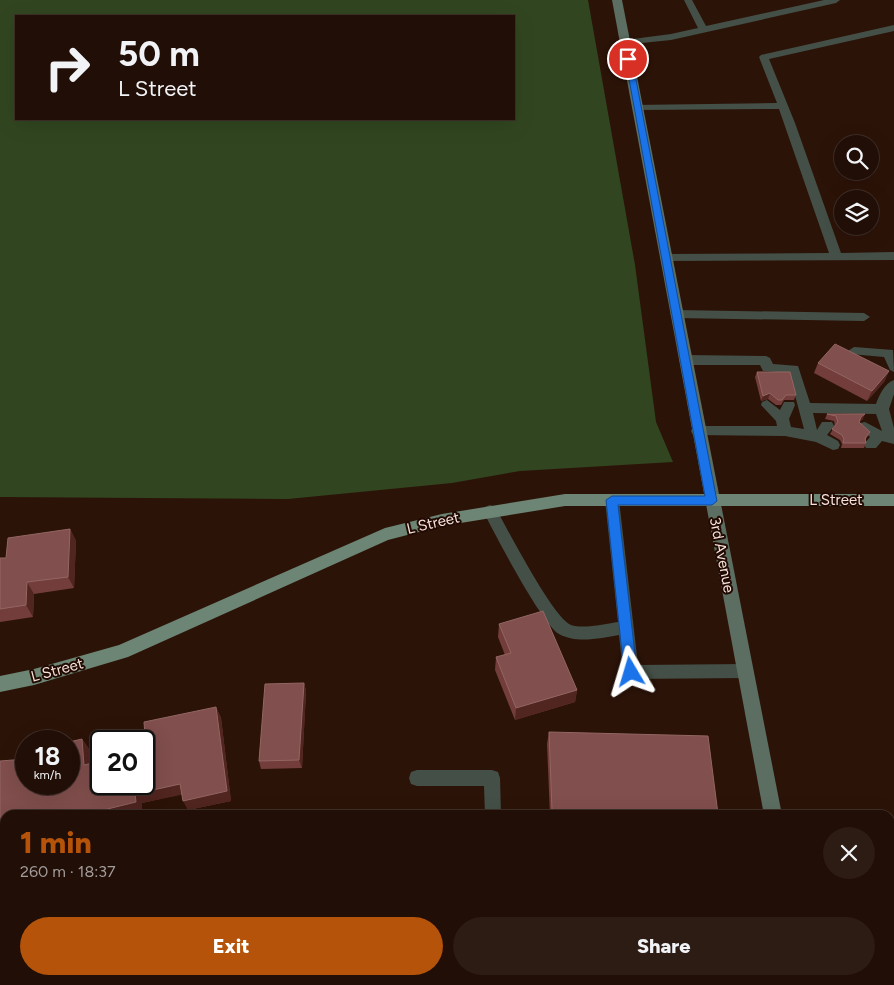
<!DOCTYPE html>
<meta charset="utf-8">
<style>
:root{--surface:#210e06;--page:#2d1c14;--text:#f1f3f6;--muted:#a29c9b;--line:#3e2e28;--accent:#b45309}
body{margin:0;font-family:Figtree,sans-serif;background:var(--page);color:var(--text);height:100vh;display:flex;flex-direction:column;font-size:19px;white-space:nowrap}
*{box-sizing:border-box;margin:0}
p{font-size:16px;color:var(--muted)}
.icon{flex:none;width:28px;height:28px;fill:none;stroke:currentColor;stroke-width:2;stroke-linecap:round;stroke-linejoin:round}
.map{position:relative;flex:1;overflow:hidden}
.details{position:absolute;left:0px;top:810px;width:895px;height:175px;display:flex;flex-direction:column;background:var(--surface);border-radius:15px 15px 0 0;box-shadow:0 5px 20px #0002,0 0 0 1px var(--line)}
.details>*{flex:none}
.guide{position:absolute;left:15px;top:15px;width:500px;height:105px;border-radius:0px;box-shadow:0 5px 20px #0002,0 0 0 1px var(--line);background:#210e06;color:var(--text);overflow:hidden}
.buttons{position:absolute;left:834px;top:135px;display:grid;gap:10px}
.buttons a{display:grid;place-items:center;width:45px;height:45px;border-radius:50%;background:var(--surface);box-shadow:0 5px 20px #0002,0 0 0 1px var(--line);font-size:25px}
.speed{position:absolute;left:15px;top:730px;display:flex;gap:10px;font-size:25px;font-weight:700;text-align:center}
.speed>*{display:grid;place-content:center;width:65px;height:65px;border-radius:50%;background:var(--surface);box-shadow:0 5px 20px #0002,0 0 0 1px var(--line);line-height:1}
.speed small{font-size:12px;font-weight:400}
.speed .limit{border:2px solid #111;border-radius:8px;background:#fff;color:#111}
.pin{position:absolute;display:grid;place-items:center;width:42px;height:42px;color:#fff;margin:-21px;border:2px solid #fff;border-radius:50%;box-shadow:0 1px 5px #0007}
.me{position:absolute;width:55px;margin:-28px;rotate:353deg;stroke-linejoin:round;filter:drop-shadow(0 0 4px #0008)}
.turn{display:flex;align-items:center;gap:18px;height:105px;padding:0 20px;font-size:22px}
.turn .icon{width:65px;height:65px;stroke-width:2.5}
.turn b{display:block;font-size:35px;line-height:42px}
.round{display:grid;place-items:center;flex:none;width:52px;height:52px;border-radius:26px;background:var(--page)}
.overview{display:flex;align-items:center;justify-content:space-between;height:85px;padding:0 20px}
h1{font-size:30px;font-weight:800;line-height:38px;color:var(--accent)}
.button{display:flex;gap:10px;margin-top:auto;padding:10px 20px}
.button a{flex:1;height:58px;border-radius:30px;background:var(--accent);color:#fff;font-size:20px;font-weight:800;line-height:58px;text-align:center}
.button a+a{background:var(--page);color:var(--text)}
.map>svg:first-child{display:block}
.green{fill:#314620;fill-rule:evenodd}
.lines{fill:none;stroke-linecap:round;stroke-linejoin:round}
.stream{fill:#000516;fill-rule:evenodd}
.lane{fill:#445047;fill-rule:evenodd}
.secondary{fill:#5b6e61;fill-rule:evenodd}
.primary{fill:#6c8574;fill-rule:evenodd}
.wall{fill:#733d3c}
.shaded-wall{fill:#512520}
.building{fill:#814f4d;stroke:#936663}
.route{fill:#1a73e8;stroke:#114b97}
.labels{text-anchor:middle;dominant-baseline:central;stroke-width:4;stroke-linejoin:round;paint-order:stroke}
.street-label{font-size:15px;fill:#f5e2db;stroke:#210a02}
</style>
<div class="map">
<svg width="894" height="985" viewBox="0 0 894 985">
<rect width="100%" height="100%" fill="#2c1308"/>
<!-- green -->
<path class="green" d="M0,0h588l47,265 21,157 17,40 -153,9 -68,12 -164,16 -288,-2zM16,16h498v103h-498z"/>
<g class="lines">
<!-- stream -->
<path class="stream" d="M315,980h12l-1,5h-12z"/>
<!-- lane -->
<g class="lane">
<path d="M684,0h8l14,26 118,-26h16l-4,3 -165,37 -49,5v-4l3,-1 46,-6 27,-6z"/>
<path d="M894,25v6l-125,28 26,64 46,130 53,-1v8l-232,1 -2,-3 2,-3 4,-1 163,-1 -50,-144 -142,1 -5,-3 1,-2 144,-2 -18,-46 2,-2z"/>
<path d="M676,310l188,3 6,4 -6,4 -188,-3 -6,-4z"/>
<path d="M854,347l39,3 1,22 -4,-2 -6,-13 -34,-3 -2,-3z"/>
<path d="M685,355l81,1 4,2 3,6 25,2 12,37 66,1c3,-9 9,-21 18,-24v14l-5,15 5,19v16l-12,-3 -6,7h-10l-2,-4 6,-7 -12,-10 2,-4 5,-1 17,9 -6,-17 -63,-1 4,17 5,-8h10l2,4 -7,9 11,6 2,4 -2,4 -5,1 -17,-8 -31,-6 -92,-1 -2,-4 2,-4 5,-1h79l-1,-5 -15,-16 1,-3 5,-2 13,10 4,-8h10l1,3 -6,14 2,8 13,2 -15,-56 -26,-2 -3,-6h-75l-4,-2 -2,-3 2,-3z"/>
<path d="M612,494l5,2 2,4 19,165 107,-1 5,2 3,5 -3,5 -5,2 -114,1 -5,-2 -3,-5 -4,-37c-18,3 -42,9 -60,-1 -18,-11 -64,-100 -76,-123l2,-4 5,-2 5,2c13,23 55,105 74,117 10,6 37,0 49,-2l-13,-122 2,-4z"/>
<path d="M417,770h75l6,2 2,6 1,37h-16l-1,-29h-67l-6,-2 -2,-6 2,-6z"/>
</g>
<!-- secondary -->
<g class="secondary">
<path d="M612,0h10l160,815h-18z"/>
<path d="M794,980h20l1,5h-20z"/>
</g>
<!-- primary -->
<path class="primary" d="M565,494h329v12h-329l-123,20 -54,14 -260,117 -94,28 -34,7v-16l34,-7 85,-24 266,-117 57,-14z"/>
</g>
<!-- wall -->
<g class="wall">
<path d="M818,363l71,8 -5,11 -17,19 -53,-28z"/>
<path d="M757,372l39,23 -2,5h-10l-3,5h-5l-8,-6 -7,2 -6,-24z"/>
<path d="M827,414l36,5 -4,3 11,10 -4,7v4l-2,5h-23l1,-4 -2,-4 -10,-6 5,-8 -1,-5 -9,-2z"/>
<path d="M70,529l6,12 -2,47 -40,6 -1,23 -33,5v-64h6z"/>
<path d="M499,624l78,66 -2,12 -60,18 -20,-50 1,-13 9,-2 -7,-18z"/>
<path d="M304,683l2,8 -4,77 -41,1 -2,-8z"/>
<path d="M216,707l5,11 10,83 -43,9 -6,-16 -40,9v8l-137,4v33h-5v-87l26,23 56,-45 7,10 1,15 56,-15z"/>
<path d="M549,732l169,82v1h-168l-3,-71z"/>
</g>
<!-- shaded-wall -->
<g class="shaded-wall">
<path d="M889,371l-5,11 -17,19 5,-10z"/>
<path d="M770,393l-2,6 -7,2 2,-5z"/>
<path d="M865,414l-2,5 -5,3 3,-5z"/>
<path d="M70,529l6,12 -2,47 -6,-11z"/>
<path d="M27,582l7,12 -1,23 -7,-12z"/>
<path d="M304,683l2,8 -4,77 -3,-8z"/>
<path d="M577,690l-2,12 -60,18 1,-12z"/>
<path d="M216,707l5,11 10,83 -43,9 -5,-9z"/>
<path d="M82,739l7,10 2,26 -7,-10z"/>
<path d="M180,784l5,10 -43,9v8l-15,4h-44l52,-21z"/>
</g>
<!-- building -->
<g class="building">
<path d="M835,344l54,27 -17,20 -54,-28z"/>
<path d="M757,372h33l6,23h-10l-4,5h-4l-8,-7 -7,3z"/>
<path d="M827,414h38l-4,3 -2,5 11,10 -5,6 1,5h-23l1,-4 -2,-4 -10,-6 6,-7 -2,-6z"/>
<path d="M70,529l-2,48 -41,5 -1,23 -26,4v-51h6l2,-20z"/>
<path d="M543,611l34,79 -61,18 -20,-51 15,-4 -12,-29z"/>
<path d="M304,683l-5,77 -40,1 6,-77z"/>
<path d="M216,707l11,84 -44,10 -3,-17 -45,10 1,8 -53,13h-78v23h-5v-77l26,-2v25h43v-42l13,-3 2,26 17,-4v23h43v-34l2,-1 -2,-27z"/>
<path d="M549,732l159,4 10,78 -166,-4z"/>
</g>
<!-- route -->
<path class="route" d="M625,57l7,2 85,442 -5,4h-94l19,167 -2,4 -4,2 -5,-2 -2,-4 -18,-172 6,-4h93z"/>
<g class="labels">
<!-- street labels -->
<g class="street-label">
<text x="836" y="500">L Street</text>
<text transform="translate(433 523) rotate(-13)">L Street</text>
<text transform="translate(722 555) rotate(79)">3rd Avenue</text>
<text transform="translate(57 670) rotate(-15)">L Street</text>
</g>
</g>
</svg>
<div class="buttons">
<a><svg class="icon" aria-label="search" viewBox="0 0 24 24"><circle cx="10" cy="10" r="6"/><path d="M15 15l6 6"/></svg></a>
<a><svg class="icon" aria-label="layers" viewBox="0 0 24 24"><path d="M12 4l9 5-9 5-9-5zM3 14l9 5 9-5"/></svg></a>
</div>
<div class="speed"><div>18<small>km/h</small></div><div class="limit">20</div></div>
<div class="pin" style="left:628px;top:59px;background:#d93025"><svg class="icon" aria-label="arrive" viewBox="0 0 24 24"><path d="M6 21V4h12l-3 4 3 4H6"/></svg></div>
<svg class="me" style="left:631px;top:672px" viewBox="-20 -20 40 40"><path d="M0-17L14 15 0 8-14 15z" fill="#1a73e8" stroke="#fff" stroke-width="4"/></svg>
<div class="guide">
<div class="turn"><svg class="icon" aria-label="right" viewBox="0 0 24 24"><path d="M7 20v-9h11M14 6l5 5-5 5"/></svg><div><b>50 m</b>L Street</div></div>
</div>
<section class="details">
<div class="overview"><div><h1>1 min</h1><p>260 m · 18:37</p></div><a class="round"><svg class="icon" aria-label="close" viewBox="0 0 24 24"><path d="M6 6l12 12M18 6L6 18"/></svg></a></div>
<div class="button"><a>Exit</a><a>Share</a></div>
</section>
</div>
